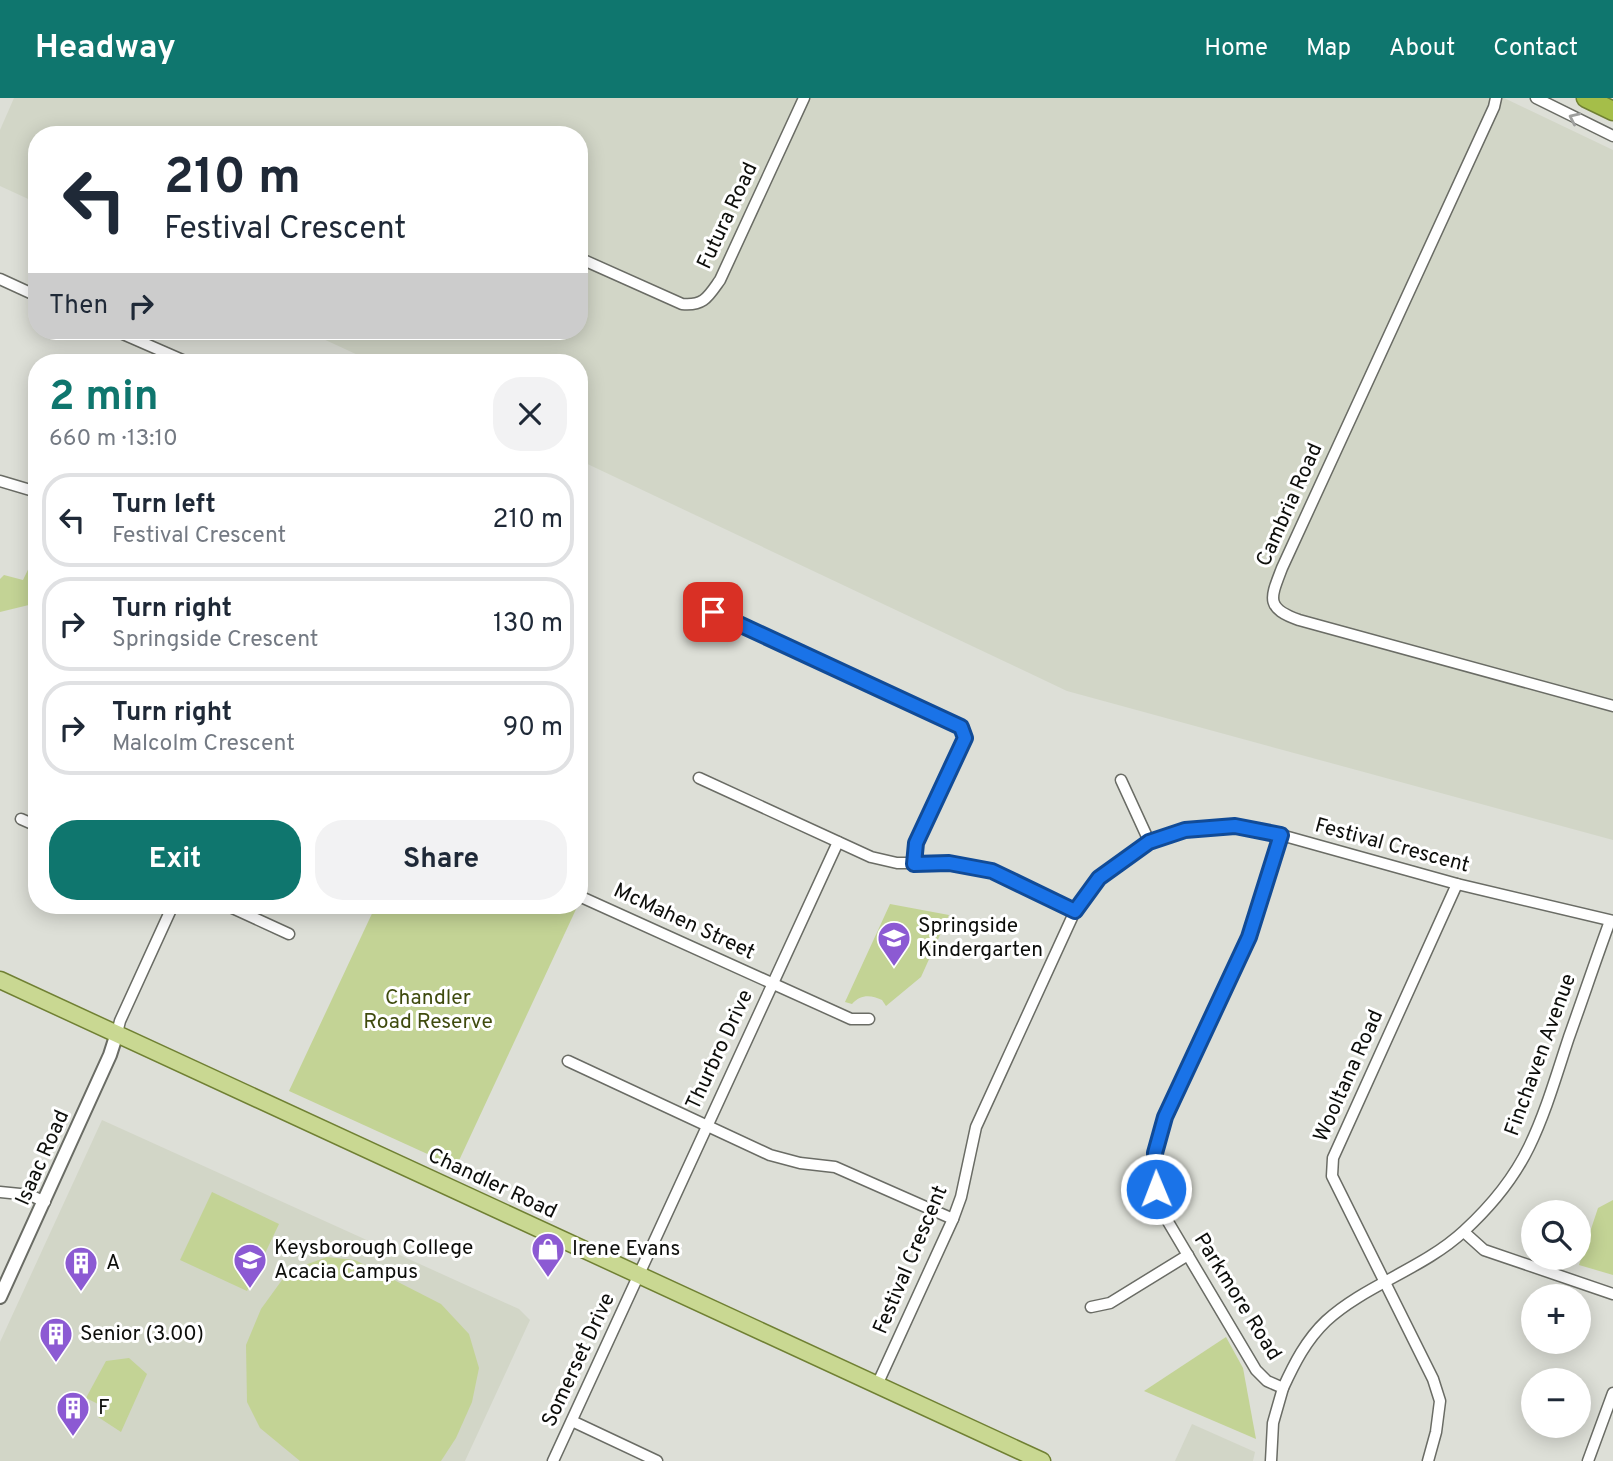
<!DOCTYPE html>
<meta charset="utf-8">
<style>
:root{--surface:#fff;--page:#f2f2f3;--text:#1f2937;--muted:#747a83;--line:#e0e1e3;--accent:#0f766e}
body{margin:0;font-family:Overpass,sans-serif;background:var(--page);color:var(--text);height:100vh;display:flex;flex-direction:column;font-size:26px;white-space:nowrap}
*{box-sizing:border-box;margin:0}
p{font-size:23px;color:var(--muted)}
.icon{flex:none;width:38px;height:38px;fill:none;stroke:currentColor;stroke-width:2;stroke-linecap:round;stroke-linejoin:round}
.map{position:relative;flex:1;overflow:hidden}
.sheet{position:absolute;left:28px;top:256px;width:560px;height:560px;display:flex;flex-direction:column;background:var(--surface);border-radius:28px;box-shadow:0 4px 18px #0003}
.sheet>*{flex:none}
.hud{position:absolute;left:28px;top:28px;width:560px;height:214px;border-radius:28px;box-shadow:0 4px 18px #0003;background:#fff;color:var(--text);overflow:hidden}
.controls{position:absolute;left:1521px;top:1102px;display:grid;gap:14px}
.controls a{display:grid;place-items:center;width:70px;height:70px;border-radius:50%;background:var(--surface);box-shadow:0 4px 18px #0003;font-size:35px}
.pin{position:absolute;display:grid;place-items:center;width:60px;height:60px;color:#fff;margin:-30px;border-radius:14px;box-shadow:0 4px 10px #0006}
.me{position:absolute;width:77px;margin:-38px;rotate:359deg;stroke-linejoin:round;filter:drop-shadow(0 0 5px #0008)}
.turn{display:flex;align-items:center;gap:24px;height:147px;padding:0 21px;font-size:32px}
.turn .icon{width:91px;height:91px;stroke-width:2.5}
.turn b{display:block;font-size:49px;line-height:60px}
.then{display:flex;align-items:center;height:66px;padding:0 21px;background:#0003;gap:14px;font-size:26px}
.round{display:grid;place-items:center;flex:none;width:74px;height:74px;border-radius:28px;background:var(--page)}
.overview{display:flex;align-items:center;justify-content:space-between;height:119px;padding:0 21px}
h1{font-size:42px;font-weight:700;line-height:52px;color:var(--accent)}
.button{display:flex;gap:14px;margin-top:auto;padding:14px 21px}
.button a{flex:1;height:80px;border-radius:28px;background:var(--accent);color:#fff;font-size:28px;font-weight:700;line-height:80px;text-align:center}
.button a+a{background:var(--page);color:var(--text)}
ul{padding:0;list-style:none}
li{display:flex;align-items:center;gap:21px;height:94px;margin:0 14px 10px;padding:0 7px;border:4px solid var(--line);border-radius:28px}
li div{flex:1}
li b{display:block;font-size:26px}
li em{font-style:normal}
header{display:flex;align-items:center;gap:42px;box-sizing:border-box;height:98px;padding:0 35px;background:var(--accent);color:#fff}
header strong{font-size:33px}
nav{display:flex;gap:38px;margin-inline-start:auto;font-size:24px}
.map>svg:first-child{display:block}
.built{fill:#d2d6c7}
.green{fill:#c3d395}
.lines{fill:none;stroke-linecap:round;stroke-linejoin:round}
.minor-casing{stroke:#6a6c65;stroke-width:13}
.tertiary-casing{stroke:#6a6c65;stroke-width:16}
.primary-casing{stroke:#708033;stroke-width:19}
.motorway-casing{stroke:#708033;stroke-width:21}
.minor{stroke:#fff;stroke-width:10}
.tertiary{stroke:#fff;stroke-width:12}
.primary{stroke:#c9d892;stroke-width:16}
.motorway{stroke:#a5be49;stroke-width:18}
.oneway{stroke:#9e9f9d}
.route-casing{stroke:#114b97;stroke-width:18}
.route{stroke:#1a73e8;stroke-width:12}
.labels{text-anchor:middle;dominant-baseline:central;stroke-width:6;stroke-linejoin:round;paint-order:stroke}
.street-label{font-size:21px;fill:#0d0e0b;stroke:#fff}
.poi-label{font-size:21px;fill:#0d0e0b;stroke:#fff;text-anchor:start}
.park-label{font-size:21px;fill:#3f4b0e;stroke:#fff}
</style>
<header>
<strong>Headway</strong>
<nav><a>Home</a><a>Map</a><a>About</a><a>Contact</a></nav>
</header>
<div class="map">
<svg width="1613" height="1363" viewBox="0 0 1613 1363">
<rect width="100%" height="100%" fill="#dddfd7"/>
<!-- built -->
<g class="built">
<path d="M14,0h1490l109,52v690l-546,-149 -488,-231v-98h-206l-67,-31h273v-196h-542v68l-37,-17v-56z"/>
<path d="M102,1022l417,189 11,11 -65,141h-465v-119z"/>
<path d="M1192,1326l63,28 -2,9h-78z"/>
</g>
<!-- green -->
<g class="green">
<path d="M37,453v52l-37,9v-33l4,-4 19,5z"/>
<path d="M890,806l59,11 -28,62 -35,29 -4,-6c-11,-5 -21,-6 -30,4l-7,-2z"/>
<path d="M376,807h202l-122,262 -167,-76z"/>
<path d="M212,1094l67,32 -32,67 -67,-31z"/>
<path d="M1613,1102v75l-34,-10 19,-57z"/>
<path d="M327,1159l28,3 86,44 28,30 10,34 -7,34 -16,36 -15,23h-141l-40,-33 -13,-26 -1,-57 15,-36 21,-29 23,-15z"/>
<path d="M1226,1239l17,31 13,71 -112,-48z"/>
<path d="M129,1260l18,16 -26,58 -23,-15 6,-10 -18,-9 20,-37z"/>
</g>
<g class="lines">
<defs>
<g id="minor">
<path d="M1496,0l-2,9 -212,461c-11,29 -18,40 17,52l314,86"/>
<path d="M1536,0l77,38"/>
<path d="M579,160l103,46c22,2 26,-7 38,-24l84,-182"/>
<path d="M0,181l37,17"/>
<path d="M116,233l71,31"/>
<path d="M0,383l37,11"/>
<path d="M713,514l248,115 4,11 -49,105 -2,21"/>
<path d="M699,680l172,79 26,6h52l43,8 83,40"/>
<path d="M1121,682l28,61"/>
<path d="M21,721l16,7"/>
<path d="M579,798l272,123h18"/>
<path d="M226,807l63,29"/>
<path d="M117,935l3,-12 53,-116"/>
<path d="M568,963l202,94 30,8 35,4 118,52"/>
<path d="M0,1094l30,3 15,7"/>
<path d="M1464,1134l20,18 129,44"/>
<path d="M1091,1209l19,-4 78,-48"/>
<path d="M877,1287l76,-166 8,-22 15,-70 99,-216 24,-32 50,-38 37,-11 49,-4 46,9 176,49 156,37"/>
<path d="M1283,1290c11,-24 23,-48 43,-67 39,-36 97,-52 138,-90 25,-23 50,-53 65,-84 17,-35 28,-74 40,-110 14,-39 27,-78 41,-116"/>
<path d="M572,1323l85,40"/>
<path d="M553,1363l285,-619"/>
<path d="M1271,1363l2,-38 10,-35 -16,-7 -11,-11 -89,-150c-16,-34 -14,-68 -2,-103l84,-180 32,-102"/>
<path d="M1428,1363l8,-29 4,-31 -7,-22 -101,-203 1,-18 124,-274"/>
<path d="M1588,1363l25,-68"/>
</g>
<path id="tertiary" d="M0,1199l110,-242 7,-22"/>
<path id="primary" d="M0,882l1042,481"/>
<path id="motorway" d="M1586,0l27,13"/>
</defs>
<!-- minor casing -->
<use href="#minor" class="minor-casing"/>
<!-- tertiary casing -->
<use href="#tertiary" class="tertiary-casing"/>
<!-- primary casing -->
<use href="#primary" class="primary-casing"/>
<!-- motorway casing -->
<use href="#motorway" class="motorway-casing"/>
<!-- minor -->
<use href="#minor" class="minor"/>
<!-- tertiary -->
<use href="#tertiary" class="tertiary"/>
<!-- primary -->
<use href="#primary" class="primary"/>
<!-- motorway -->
<use href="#motorway" class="motorway"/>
</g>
<!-- one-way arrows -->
<defs><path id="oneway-chevron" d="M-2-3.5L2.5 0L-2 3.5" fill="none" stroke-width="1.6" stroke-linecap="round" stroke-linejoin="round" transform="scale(1.75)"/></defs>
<use class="oneway" href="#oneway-chevron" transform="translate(1574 20) rotate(-155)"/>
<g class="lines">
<defs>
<path id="route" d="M713,514l248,115 4,11 -49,105 -2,21 35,-1 43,8 83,40 24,-33 50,-36 36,-12 50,-4 46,9 -32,102 -84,180 -10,36 1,36"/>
</defs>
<!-- route casing -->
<use href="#route" class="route-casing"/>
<!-- route -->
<use href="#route" class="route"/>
</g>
<!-- icons -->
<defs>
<symbol id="school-pin" viewBox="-11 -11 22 30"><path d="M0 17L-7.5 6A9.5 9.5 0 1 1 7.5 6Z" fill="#8c5ad3" stroke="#fff"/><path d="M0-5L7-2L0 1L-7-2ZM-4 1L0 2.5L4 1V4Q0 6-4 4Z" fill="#fff"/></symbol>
<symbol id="shop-pin" viewBox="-11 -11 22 30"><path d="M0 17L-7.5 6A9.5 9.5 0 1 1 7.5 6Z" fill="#8c5ad3" stroke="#fff"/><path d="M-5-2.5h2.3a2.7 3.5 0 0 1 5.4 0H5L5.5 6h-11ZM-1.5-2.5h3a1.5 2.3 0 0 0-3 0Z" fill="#fff"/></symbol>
<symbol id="building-pin" viewBox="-11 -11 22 30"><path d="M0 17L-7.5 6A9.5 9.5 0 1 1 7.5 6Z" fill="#8c5ad3" stroke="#fff"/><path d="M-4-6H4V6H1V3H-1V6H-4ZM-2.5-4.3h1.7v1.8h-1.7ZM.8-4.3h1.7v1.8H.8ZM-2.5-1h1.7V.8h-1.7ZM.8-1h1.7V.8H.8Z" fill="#fff"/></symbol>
</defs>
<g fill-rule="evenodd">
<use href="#school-pin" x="875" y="821" width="38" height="52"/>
<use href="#shop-pin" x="529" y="1132" width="38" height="52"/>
<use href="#school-pin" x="231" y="1143" width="38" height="52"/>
<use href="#building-pin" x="62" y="1146" width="38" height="52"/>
<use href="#building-pin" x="37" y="1217" width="38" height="52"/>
<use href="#building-pin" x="54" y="1291" width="38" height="52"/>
</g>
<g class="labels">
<!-- street labels -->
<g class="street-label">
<text transform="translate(728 118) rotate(-65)">Futura Road</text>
<text transform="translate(1290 407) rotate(-66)">Cambria Road</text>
<text transform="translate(1392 748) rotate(15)">Festival Crescent</text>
<text transform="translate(684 824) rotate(25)">McMahen Street</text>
<text transform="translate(720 952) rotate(-65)">Thurbro Drive</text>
<text transform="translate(1541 957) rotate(-70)">Finchaven Avenue</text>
<text transform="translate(1349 978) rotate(-66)">Wooltana Road</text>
<text transform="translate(43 1060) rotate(-66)">Isaac Road</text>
<text transform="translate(492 1086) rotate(25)">Chandler Road</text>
<text transform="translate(911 1162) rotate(-67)">Festival Crescent</text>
<text transform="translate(1237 1199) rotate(58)">Parkmore Road</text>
<text transform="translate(579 1262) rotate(-65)">Somerset Drive</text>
</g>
<!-- poi labels -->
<g class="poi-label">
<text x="918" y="828">Springside<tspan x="918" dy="24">Kindergarten</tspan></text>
<text x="274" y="1150">Keysborough College<tspan x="274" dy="24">Acacia Campus</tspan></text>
<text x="572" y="1151">Irene Evans</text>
<text x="106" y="1165">A</text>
<text x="80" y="1236">Senior (3.00)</text>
<text x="98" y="1310">F</text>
</g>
<!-- park labels -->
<g class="park-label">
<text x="428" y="900">Chandler<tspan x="428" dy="24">Road Reserve</tspan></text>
</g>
</g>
</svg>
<div class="controls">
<a><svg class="icon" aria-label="search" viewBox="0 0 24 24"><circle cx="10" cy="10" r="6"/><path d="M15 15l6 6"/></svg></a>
<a>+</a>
<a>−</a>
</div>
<div class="pin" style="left:713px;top:514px;background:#d93025"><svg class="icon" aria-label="arrive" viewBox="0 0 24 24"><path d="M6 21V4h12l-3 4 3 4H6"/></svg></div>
<svg class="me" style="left:1156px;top:1091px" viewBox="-20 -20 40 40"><circle r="17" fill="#1a73e8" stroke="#fff" stroke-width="3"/><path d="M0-11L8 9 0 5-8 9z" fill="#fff"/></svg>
<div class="hud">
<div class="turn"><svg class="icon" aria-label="left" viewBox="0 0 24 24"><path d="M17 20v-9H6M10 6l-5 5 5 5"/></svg><div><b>210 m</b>Festival Crescent</div></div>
<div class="then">Then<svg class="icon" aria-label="right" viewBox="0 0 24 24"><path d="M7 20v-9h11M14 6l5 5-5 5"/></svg></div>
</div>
<section class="sheet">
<div class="overview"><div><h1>2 min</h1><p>660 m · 13:10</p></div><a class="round"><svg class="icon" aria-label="close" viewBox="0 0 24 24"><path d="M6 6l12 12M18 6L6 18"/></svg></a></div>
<ul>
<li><svg class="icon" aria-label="left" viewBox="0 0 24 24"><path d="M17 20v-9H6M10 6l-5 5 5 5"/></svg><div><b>Turn left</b><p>Festival Crescent</p></div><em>210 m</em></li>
<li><svg class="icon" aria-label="right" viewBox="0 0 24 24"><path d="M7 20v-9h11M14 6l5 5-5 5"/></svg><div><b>Turn right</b><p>Springside Crescent</p></div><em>130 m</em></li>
<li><svg class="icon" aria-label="right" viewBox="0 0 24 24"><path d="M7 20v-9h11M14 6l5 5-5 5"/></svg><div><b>Turn right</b><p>Malcolm Crescent</p></div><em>90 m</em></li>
</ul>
<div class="button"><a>Exit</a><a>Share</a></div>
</section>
</div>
